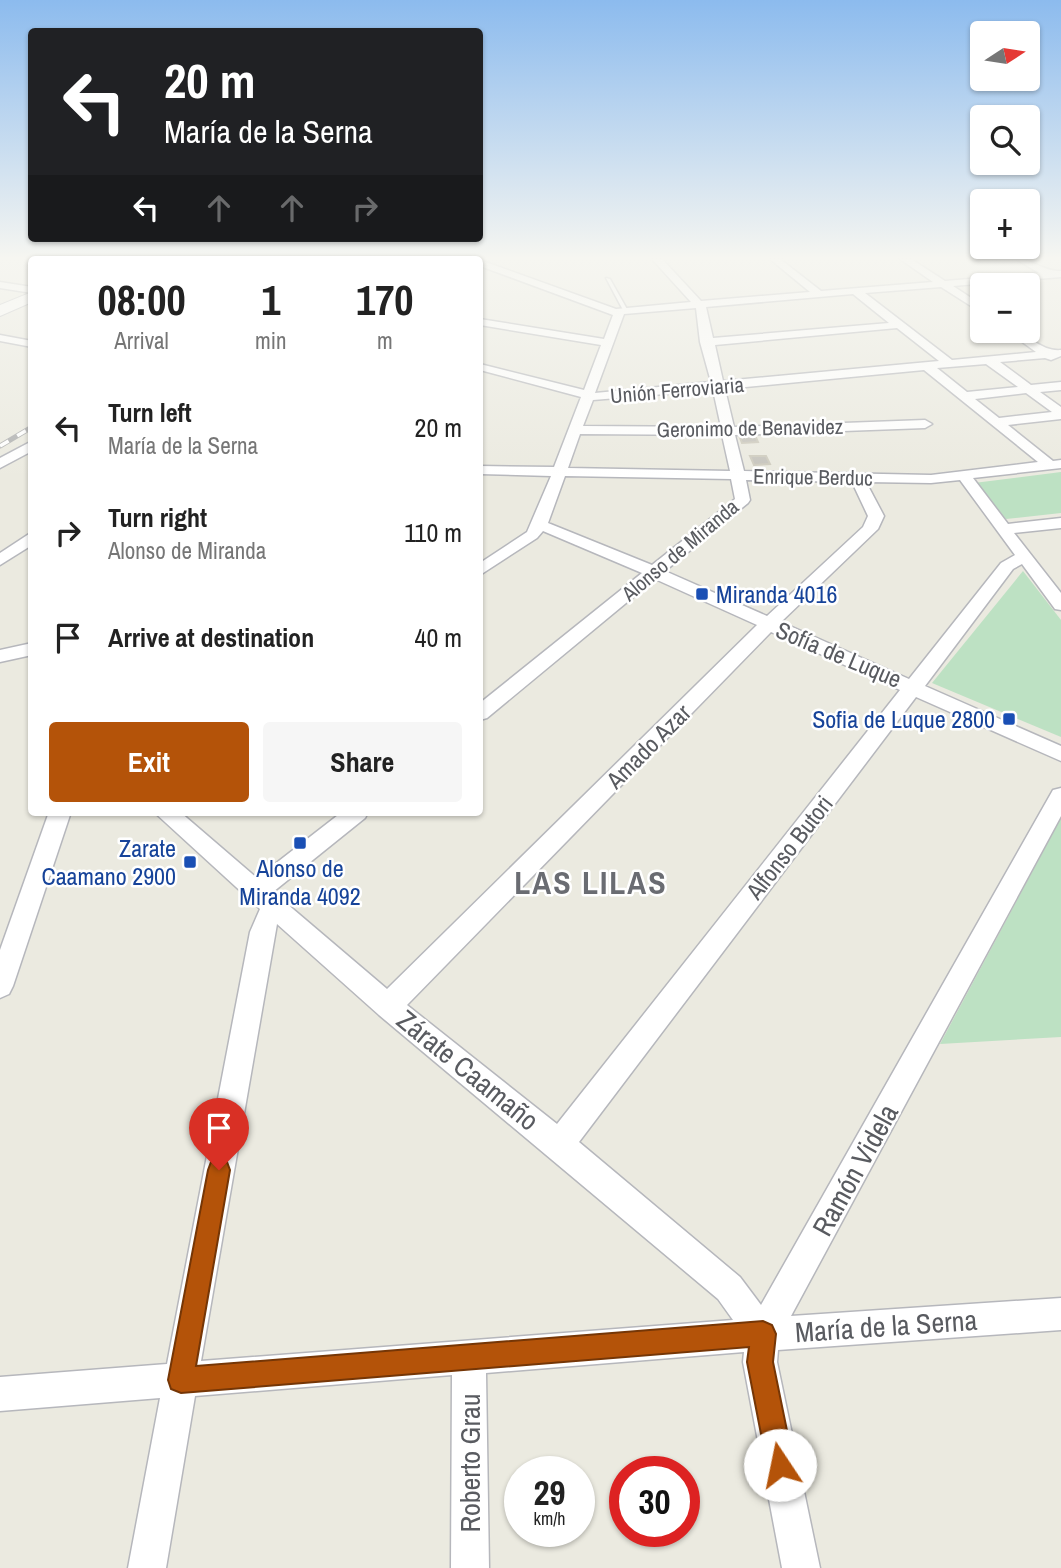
<!DOCTYPE html>
<meta charset="utf-8">
<style>
:root{--surface:#fff;--page:#f6f6f6;--text:#222;--muted:#767676;--accent:#b45309}
body{margin:0;font-family:"Archivo Narrow",sans-serif;background:var(--page);color:var(--text);height:100vh;display:flex;flex-direction:column;font-size:26px;white-space:nowrap}
*{box-sizing:border-box;margin:0}
p{font-size:23px;color:var(--muted)}
.icon{flex:none;width:38px;height:38px;fill:none;stroke:currentColor;stroke-width:2;stroke-linecap:round;stroke-linejoin:round}
.map{position:relative;flex:1;overflow:hidden}
.sheet{position:absolute;left:28px;top:256px;width:455px;height:560px;display:flex;flex-direction:column;background:var(--surface);border-radius:7px;box-shadow:0 2px 5px #0004}
.sheet>*{flex:none}
.top-card{position:absolute;left:28px;top:28px;width:455px;height:214px;border-radius:7px;box-shadow:0 2px 5px #0004;background:#202124;color:#fff;overflow:hidden}
.needle{width:46px;rotate:78deg}
.tools{position:absolute;left:970px;top:21px;display:grid;gap:14px}
.tools a{display:grid;place-items:center;width:70px;height:70px;border-radius:7px;background:var(--surface);box-shadow:0 2px 5px #0004;font-size:35px}
.speed{position:absolute;left:504px;top:1456px;display:flex;gap:14px;font-size:35px;font-weight:700;text-align:center}
.speed>*{display:grid;place-content:center;width:91px;height:91px;border-radius:50%;background:var(--surface);box-shadow:0 2px 5px #0004;line-height:1}
.speed small{font-size:18px;font-weight:400}
.speed .limit{border:10px solid #d22;background:#fff;color:#111}
.pin{position:absolute;display:grid;place-items:center;width:60px;height:60px;color:#fff;margin:-72px -30px;border-radius:50% 50% 50% 0;rotate:-45deg;box-shadow:0 0 7px #0007}
.pin .icon{rotate:45deg}
.me{position:absolute;width:77px;margin:-38px;rotate:349deg;stroke-linejoin:round;filter:drop-shadow(0 0 5px #0008)}
.turn{display:flex;align-items:center;gap:24px;height:147px;padding:0 21px;font-size:32px}
.turn .icon{width:91px;height:91px;stroke-width:2.5}
.turn b{display:block;font-size:49px;line-height:60px}
.lanes{display:flex;align-items:center;height:66px;padding:0 21px;background:#0003;justify-content:center;gap:35px;direction:ltr}
.lanes .off{opacity:.35}
.eta{display:flex;justify-content:space-evenly;align-items:center;height:119px;text-align:center}
.eta b{font-size:42px;font-weight:700;line-height:49px}
.action{display:flex;gap:14px;margin-top:auto;padding:14px 21px}
.action a{flex:1;height:80px;border-radius:7px;background:var(--accent);color:#fff;font-size:28px;font-weight:700;line-height:80px;text-align:center}
.action a+a{background:var(--page);color:var(--text)}
ul{padding:0;list-style:none}
li{display:flex;align-items:center;gap:21px;height:105px;padding:0 21px}
li div{flex:1}
li b{display:block;font-size:26px}
li em{font-style:normal}
.map>svg:first-child{display:block}
.green{fill:#bde1c3}
.building{fill:#c6c4bd;stroke:#cfccbf;stroke-width:2}
.lines{fill:none;stroke-linecap:round;stroke-linejoin:round}
.lane-casing{stroke:#b6b7bc;stroke-width:3}
.street-casing{stroke:#b6b7bc;stroke-width:3}
.secondary-casing{stroke:#b6b8be;stroke-width:2}
.lane{fill:#fff;fill-rule:evenodd}
.street{fill:#fff;fill-rule:evenodd}
.secondary{fill:#fff;fill-rule:evenodd}
.rail-casing{stroke:#b1b2b2;stroke-width:5}
.rail{stroke:#fff;stroke-width:3.5;stroke-dasharray:10;stroke-linecap:butt}
.route{fill:#b45309;stroke:#753606;stroke-width:2}
.transit-dot{fill:#1a4fb4;stroke:#fff;stroke-width:2.5}
.labels{text-anchor:middle;dominant-baseline:central;stroke-width:5;stroke-linejoin:round;paint-order:stroke}
.far-street-label{font-size:21px;fill:#595b60;stroke:#fff}
.transit-label{font-size:24px;fill:#164399;stroke:#fff;text-anchor:end}
.street-label{font-size:24px;fill:#595b60;stroke:#fff}
.near-street-label{font-size:28px;fill:#595b60;stroke:#fff}
.district-label{font-size:32px;font-weight:bold;letter-spacing:2px;fill:#6a6c72;stroke:#fff}
</style>
<div class="map">
<svg width="1061" height="1568" viewBox="0 0 1061 1568">
<rect width="100%" height="100%" fill="#ebeae0"/>
<!-- green -->
<g class="green">
<path d="M1061,472v41l-55,6 -32,-36z"/>
<path d="M1023,571l38,49v117l-129,-54z"/>
<path d="M1061,818v219l-121,7z"/>
</g>
<!-- building -->
<g class="building">
<path d="M738,433h16l4,9 -16,1z"/>
<path d="M750,456h16l4,8 -16,1z"/>
</g>
<g class="lines">
<defs>
<path id="lane" d="M606,278l4,1 18,32 -5,-1z"/>
<g id="street">
<path d="M652,259h10l39,42 109,-9 -40,-33h10l41,32 112,-9 -33,-23h11l34,22 94,-8 -23,-14c17,0 28,13 45,12v6l-108,9 29,19v8l-41,-26 -76,6 87,67 84,-8 -29,-21c21,0 32,21 54,19v6l-10,4 -6,-2 -45,4 31,23 30,-3v8l-21,2 21,15v12l-53,6 45,36 8,-1v8l-88,10 35,46 53,-6v10l-47,5 47,60v17l-6,-1 -33,-45 -9,5 -88,117 136,60v15l-145,-64 -337,445 161,135 21,28 292,-515 8,-2v28l-270,500 270,-18v32l-283,20 -1,12 43,206h-38l-39,-206 1,-10 -258,21 3,195h-38l1,-193 -257,21 -29,172h-38l32,-170 -160,13v-34l167,-13 83,-432 10,-23 -106,-97h26l77,66 85,-66h26l-3,6 -92,74 114,97 370,-364 -102,-46 -168,139 -7,2v-17l162,-130 -99,-42 -6,7 -57,37v-12l47,-31 24,-56 -71,-2v-8l74,1 27,-70 -101,-27v-6l104,26 17,-45 -121,-20v-6l124,20 9,-24 -133,-49v-6l136,49 75,-7zM853,294l36,29 -176,15 -7,-31zM696,308l4,34 11,40 -116,11 29,-79zM897,328l42,33 -216,20 -8,-36zM986,364l32,23 -51,5 -30,-24zM924,370l114,92 -107,13 -187,-4 -9,-36 190,-7 7,-4 -7,-4 -191,7 -9,-38zM713,390l8,37 -138,-1 10,-26zM1026,393l26,19 -53,6 -24,-19zM580,434l142,1 8,36 -162,-3zM565,476l166,3 4,20 -83,66 -104,-42zM746,480l106,2 16,34 -5,11 -96,89 -102,-45 83,-68 2,-3zM960,480l55,75 -14,8 -92,116 -128,-57 97,-93 6,-13 -18,-34 65,1zM771,632l129,58 -343,434 -150,-119zM277,924l102,91 339,284 15,21 -532,41z"/>
<path d="M0,282l32,5v6l-32,-5z"/>
<path d="M0,335l32,6v6l-32,-6z"/>
<path d="M32,441v10l-32,17v-10z"/>
<path d="M32,532v13l-32,20v-12z"/>
<path d="M32,643v12l-32,7v-12z"/>
<path d="M49,812h22l-58,174 -4,8 -9,4v-48z"/>
</g>
<path id="secondary" d="M32,292v10l-32,14v-11z"/>
</defs>
<!-- lane casing -->
<use href="#lane" class="lane-casing"/>
<!-- street casing -->
<use href="#street" class="street-casing"/>
<!-- secondary casing -->
<use href="#secondary" class="secondary-casing"/>
<!-- lane -->
<use href="#lane" class="lane"/>
<!-- street -->
<use href="#street" class="street"/>
<!-- secondary -->
<use href="#secondary" class="secondary"/>
<defs>
<path id="rail" d="M0,446l32,-19"/>
</defs>
<!-- rail casing -->
<use href="#rail" class="rail-casing"/>
<!-- rail -->
<use href="#rail" class="rail"/>
</g>
<!-- sky -->
<linearGradient id="sky" x2="0" y2="1"><stop stop-color="#8cbbee"/><stop offset="0.54" stop-color="#f6f6f1"/><stop offset="1" stop-color="#f6f6f1" stop-opacity="0"/></linearGradient>
<rect width="1061" height="478" fill="url(#sky)"/>
<!-- route -->
<path class="route" d="M219,1158l8,4 3,8 -34,196 567,-45 9,4 4,9 -3,28 21,103 -4,9 -10,4 -9,-4 -4,-9 -20,-103 2,-15 -568,46 -10,-4 -3,-9 40,-210 3,-8z"/>
<!-- markers -->
<g class="transit-dot">
<rect x="695" y="587" width="14" height="14" rx="3.5"/>
<rect x="1002" y="712" width="14" height="14" rx="3.5"/>
<rect x="293" y="836" width="14" height="14" rx="3.5"/>
<rect x="183" y="855" width="14" height="14" rx="3.5"/>
</g>
<g class="labels">
<!-- far-street labels -->
<g class="far-street-label">
<text transform="translate(677 390) rotate(-5)">Unión Ferroviaria</text>
<text transform="translate(750 428) rotate(-1)">Geronimo de Benavidez</text>
<text transform="translate(813 477) rotate(1)">Enrique Berduc</text>
<text transform="translate(680 550) rotate(-40)">Alonso de Miranda</text>
</g>
<!-- transit labels -->
<g class="transit-label">
<text x="716" y="594" text-anchor="start">Miranda 4016</text>
<text x="995" y="719">Sofia de Luque 2800</text>
<text x="176" y="848">Zarate<tspan x="176" dy="28">Caamano 2900</tspan></text>
<text x="300" y="868" text-anchor="middle">Alonso de<tspan x="300" dy="28">Miranda 4092</tspan></text>
</g>
<!-- street labels -->
<g class="street-label">
<text transform="translate(839 654) rotate(23)">Sofía de Luque</text>
<text transform="translate(648 746) rotate(-45)">Amado Azar</text>
<text transform="translate(789 847) rotate(-52)">Alfonso Butori</text>
</g>
<!-- near-street labels -->
<g class="near-street-label">
<text transform="translate(468 1070) rotate(39)">Zárate Caamaño</text>
<text transform="translate(855 1170) rotate(-61)">Ramón Videla</text>
<text transform="translate(886 1326) rotate(-4)">María de la Serna</text>
<text transform="translate(470 1463) rotate(-90)">Roberto Grau</text>
</g>
<!-- district labels -->
<g class="district-label">
<text x="591" y="882">LAS LILAS</text>
</g>
</g>
</svg>
<div class="tools">
<a><svg class="needle" viewBox="-14 -14 28 28"><path d="M0-13l5 13h-10z" fill="#e53935"/><path d="M0 13l5-13h-10z" fill="#767676"/></svg></a>
<a><svg class="icon" aria-label="search" viewBox="0 0 24 24"><circle cx="10" cy="10" r="6"/><path d="M15 15l6 6"/></svg></a>
<a>+</a>
<a>−</a>
</div>
<div class="speed"><div>29<small>km/h</small></div><div class="limit">30</div></div>
<div class="pin" style="left:219px;top:1170px;background:#d93025"><svg class="icon" aria-label="arrive" viewBox="0 0 24 24"><path d="M6 21V4h12l-3 4 3 4H6"/></svg></div>
<svg class="me" style="left:780px;top:1465px" viewBox="-20 -20 40 40"><circle r="19" fill="#fff"/><path d="M0-13L10 11 0 6-10 11z" fill="#b45309"/></svg>
<div class="top-card">
<div class="turn"><svg class="icon" aria-label="left" viewBox="0 0 24 24"><path d="M17 20v-9H6M10 6l-5 5 5 5"/></svg><div><b>20 m</b>María de la Serna</div></div>
<div class="lanes"><svg class="icon" aria-label="left" viewBox="0 0 24 24"><path d="M17 20v-9H6M10 6l-5 5 5 5"/></svg><svg class="icon off" aria-label="ahead" viewBox="0 0 24 24"><path d="M12 20V5M6 11l6-6 6 6"/></svg><svg class="icon off" aria-label="ahead" viewBox="0 0 24 24"><path d="M12 20V5M6 11l6-6 6 6"/></svg><svg class="icon off" aria-label="right" viewBox="0 0 24 24"><path d="M7 20v-9h11M14 6l5 5-5 5"/></svg></div>
</div>
<section class="sheet">
<div class="eta">
<div><b>08:00</b><p>Arrival</p></div>
<div><b>1</b><p>min</p></div>
<div><b>170</b><p>m</p></div>
</div>
<ul>
<li><svg class="icon" aria-label="left" viewBox="0 0 24 24"><path d="M17 20v-9H6M10 6l-5 5 5 5"/></svg><div><b>Turn left</b><p>María de la Serna</p></div><em>20 m</em></li>
<li><svg class="icon" aria-label="right" viewBox="0 0 24 24"><path d="M7 20v-9h11M14 6l5 5-5 5"/></svg><div><b>Turn right</b><p>Alonso de Miranda</p></div><em>110 m</em></li>
<li><svg class="icon" aria-label="arrive" viewBox="0 0 24 24"><path d="M6 21V4h12l-3 4 3 4H6"/></svg><div><b>Arrive at destination</b></div><em>40 m</em></li>
</ul>
<div class="action"><a>Exit</a><a>Share</a></div>
</section>
</div>
